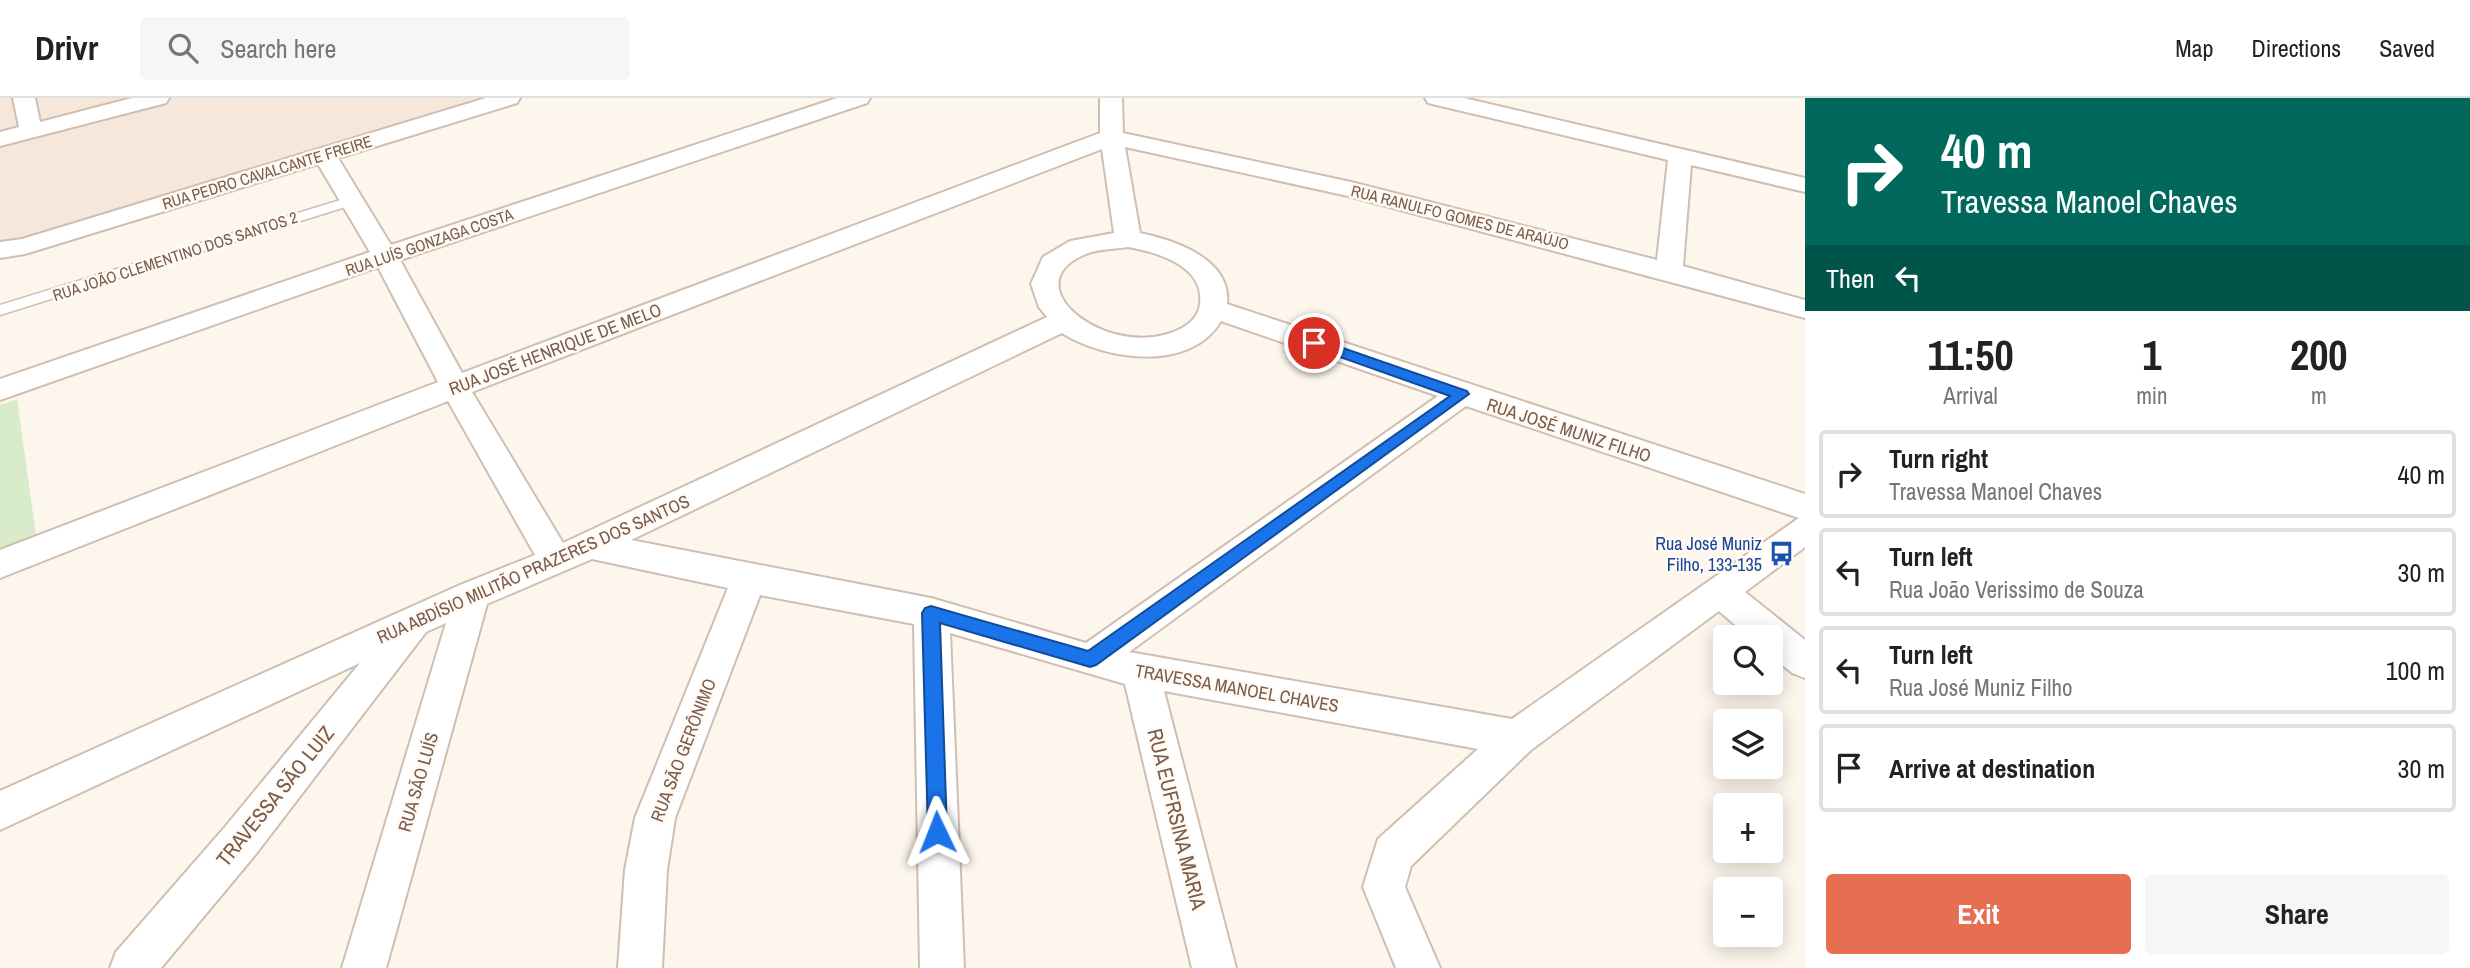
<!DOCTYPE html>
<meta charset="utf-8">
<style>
:root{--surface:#fff;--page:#f6f6f6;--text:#222;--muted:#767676;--line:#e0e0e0;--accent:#e76f51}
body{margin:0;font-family:"Archivo Narrow",sans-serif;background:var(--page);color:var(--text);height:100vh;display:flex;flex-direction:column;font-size:26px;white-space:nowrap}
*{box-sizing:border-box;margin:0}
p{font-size:23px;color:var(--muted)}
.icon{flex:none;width:38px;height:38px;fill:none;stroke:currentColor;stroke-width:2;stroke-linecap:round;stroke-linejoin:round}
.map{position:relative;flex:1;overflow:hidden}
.sheet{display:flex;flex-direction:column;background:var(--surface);width:665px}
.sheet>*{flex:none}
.banner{background:#00695c;color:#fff;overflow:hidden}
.controls{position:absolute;left:1713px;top:527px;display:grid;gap:14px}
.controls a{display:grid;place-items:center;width:70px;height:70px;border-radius:7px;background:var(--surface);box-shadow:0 4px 18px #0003;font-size:35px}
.pin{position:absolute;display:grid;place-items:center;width:60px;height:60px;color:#fff;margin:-30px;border:4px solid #fff;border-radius:50%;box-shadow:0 2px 7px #0007}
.me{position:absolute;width:77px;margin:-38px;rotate:358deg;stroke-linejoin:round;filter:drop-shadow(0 0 5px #0008)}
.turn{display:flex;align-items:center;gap:24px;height:147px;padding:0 21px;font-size:32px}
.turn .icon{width:91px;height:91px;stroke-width:2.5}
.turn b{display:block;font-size:49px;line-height:60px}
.then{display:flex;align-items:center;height:66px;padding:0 21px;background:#0003;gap:14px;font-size:26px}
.eta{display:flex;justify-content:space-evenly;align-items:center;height:119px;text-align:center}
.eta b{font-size:42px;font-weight:700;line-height:49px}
.button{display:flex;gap:14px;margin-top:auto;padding:14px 21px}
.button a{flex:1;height:80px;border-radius:7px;background:var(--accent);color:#fff;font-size:28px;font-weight:700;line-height:80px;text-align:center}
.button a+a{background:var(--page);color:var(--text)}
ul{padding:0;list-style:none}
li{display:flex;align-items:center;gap:21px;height:88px;margin:0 14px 10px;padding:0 7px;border:4px solid var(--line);border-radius:7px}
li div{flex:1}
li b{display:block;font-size:26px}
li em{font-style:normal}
header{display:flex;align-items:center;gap:42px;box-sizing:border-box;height:98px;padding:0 35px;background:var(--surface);border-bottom:2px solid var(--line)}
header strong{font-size:33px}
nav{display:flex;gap:38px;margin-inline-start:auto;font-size:24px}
.search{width:490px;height:63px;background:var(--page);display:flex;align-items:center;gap:18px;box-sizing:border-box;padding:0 24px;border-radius:7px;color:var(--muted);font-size:26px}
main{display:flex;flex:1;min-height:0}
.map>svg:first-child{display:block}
.residential{fill:#f5e8da}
.green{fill:#d8ecc9}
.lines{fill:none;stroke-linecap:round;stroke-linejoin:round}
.service-casing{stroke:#d1beb0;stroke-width:3}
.minor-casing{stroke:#d1beb0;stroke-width:4}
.service{fill:#fff;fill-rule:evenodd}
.minor{fill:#fff;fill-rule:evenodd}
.route{fill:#1a73e8;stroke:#114b97;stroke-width:2}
.labels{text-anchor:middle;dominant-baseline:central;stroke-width:5;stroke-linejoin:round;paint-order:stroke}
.far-street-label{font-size:16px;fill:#7a5c4d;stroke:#fffaf3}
.street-label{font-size:18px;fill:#7a5c4d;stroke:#fffaf3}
.transit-label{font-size:18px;fill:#164399;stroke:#fffaf3;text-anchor:end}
.near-street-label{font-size:21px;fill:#7a5c4d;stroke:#fffaf3}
</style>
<header>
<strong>Drivr</strong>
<div class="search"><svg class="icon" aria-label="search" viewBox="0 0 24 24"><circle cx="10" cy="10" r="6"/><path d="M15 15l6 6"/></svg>Search here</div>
<nav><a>Map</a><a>Directions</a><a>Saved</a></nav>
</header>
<main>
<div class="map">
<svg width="1805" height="870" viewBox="0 0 1805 870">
<rect width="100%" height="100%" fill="#fdf6ec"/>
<!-- residential -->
<path class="residential" d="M0,0h496l-496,152z"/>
<!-- green -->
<path class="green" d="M17,301l19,136 -36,14v-144z"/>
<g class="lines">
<defs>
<path id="service" d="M350,99l6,4 -1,3 -355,111v-10z"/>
<g id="minor">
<path d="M13,0h22l5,24 92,-24h37l-3,5 -166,43v-14l19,-5z"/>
<path d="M486,0h34l-3,5 -179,55 53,87 446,-147h33l-3,5 -467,157 62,113 638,-240v-35h22l1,35 228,49 306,78 11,-100 -240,-57 -3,-5h39l341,80v14l-114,-27 -8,101 122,34v18l-457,-122 -223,-49 15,86c34,7 92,26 87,71l578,190v53l-60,45 60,48v38l-13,-5 -21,-18v-18h-22l-30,-26 -188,139 -120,116 -6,21 35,81h-44l-33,-81 15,-48 100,-90 -314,-58 72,277h-44l-67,-284 -175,-51 14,335h-44l-6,-344 -154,-29 -85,223 -8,52 -5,98h-44l7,-98 10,-52 93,-230 -136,-29 -105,45 -101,364h-44l104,-345 -20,9 -171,223 -94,113h-51l6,-16 109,-125 135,-164 -360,167v-39l460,-206 75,-30 -87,-154 -448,177v-28l438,-168 -60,-115 -378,133v-21l370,-127 -52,-88 -293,90 -25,4v-16l22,-3zM1102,51l12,84 -44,8 -27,16 -12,27 8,23 8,10 -484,226 -91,-151zM1128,149c29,5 77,19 72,57 -1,11 -9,19 -18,24 -68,37 -174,-42 -96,-74 12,-5 29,-5 42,-7zM1221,223l217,75 -352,247 -155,-45 -300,-58 431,-207c43,27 128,40 159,-12zM1466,308l333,112 -287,201 -383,-67z"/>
</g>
</defs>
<!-- service casing -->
<use href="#service" class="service-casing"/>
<!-- minor casing -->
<use href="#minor" class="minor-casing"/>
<!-- service -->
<use href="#service" class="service"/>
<!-- minor -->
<use href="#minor" class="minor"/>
</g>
<!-- route -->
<path class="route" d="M1314,240l153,53 2,3 -373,271 -6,2 -150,-44 7,209 -3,6 -7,3 -6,-3 -3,-6 -6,-219 3,-5 6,-2 157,45 362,-255 -141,-50 -2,-3z"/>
<!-- icons -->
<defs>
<symbol id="bus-bare" viewBox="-9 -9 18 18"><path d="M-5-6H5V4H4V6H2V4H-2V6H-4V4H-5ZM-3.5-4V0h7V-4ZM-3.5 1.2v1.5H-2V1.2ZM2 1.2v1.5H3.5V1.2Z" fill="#1a4fb4" stroke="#fffaf3" stroke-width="2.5" paint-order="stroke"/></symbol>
</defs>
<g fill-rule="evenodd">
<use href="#bus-bare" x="1764" y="438" width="35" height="35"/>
</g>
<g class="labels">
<!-- far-street labels -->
<g class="far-street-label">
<text transform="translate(267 74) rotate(-17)">RUA PEDRO CAVALCANTE FREIRE</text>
<text transform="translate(1460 119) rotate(14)">RUA RANULFO GOMES DE ARAÚJO</text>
<text transform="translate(429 144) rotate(-19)">RUA LUÍS GONZAGA COSTA</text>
<text transform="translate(175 158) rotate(-18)">RUA JOÃO CLEMENTINO DOS SANTOS 2</text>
</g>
<!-- street labels -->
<g class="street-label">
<text transform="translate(555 251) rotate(-21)">RUA JOSÉ HENRIQUE DE MELO</text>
<text transform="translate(1569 332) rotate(18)">RUA JOSÉ MUNIZ FILHO</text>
<text transform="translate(533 471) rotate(-24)">RUA ABDÍSIO MILITÃO PRAZERES DOS SANTOS</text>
<text transform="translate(1237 590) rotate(10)">TRAVESSA MANOEL CHAVES</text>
<text transform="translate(683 652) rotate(-69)">RUA SÃO GERÔNIMO</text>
<text transform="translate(418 684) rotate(-74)">RUA SÃO LUÍS</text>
</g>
<!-- transit labels -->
<g class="transit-label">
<text x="1762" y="445">Rua José Muniz<tspan x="1762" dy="21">Filho, 133-135</tspan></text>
</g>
<!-- near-street labels -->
<g class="near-street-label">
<text transform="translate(275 698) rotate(-51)">TRAVESSA SÃO LUIZ</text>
<text transform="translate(1177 721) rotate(76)">RUA EUFRSINA MARIA</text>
</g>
</g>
</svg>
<div class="controls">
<a><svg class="icon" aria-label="search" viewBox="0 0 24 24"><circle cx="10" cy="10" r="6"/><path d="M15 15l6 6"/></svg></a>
<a><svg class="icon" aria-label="layers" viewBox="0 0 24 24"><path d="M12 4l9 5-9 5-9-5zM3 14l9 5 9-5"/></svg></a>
<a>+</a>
<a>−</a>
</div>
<div class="pin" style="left:1314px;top:245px;background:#d93025"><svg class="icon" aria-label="arrive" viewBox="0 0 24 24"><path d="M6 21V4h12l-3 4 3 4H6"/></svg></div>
<svg class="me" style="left:937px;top:734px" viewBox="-20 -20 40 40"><path d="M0-17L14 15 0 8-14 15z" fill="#1a73e8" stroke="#fff" stroke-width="4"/></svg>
</div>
<section class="sheet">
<div class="banner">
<div class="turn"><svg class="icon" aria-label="right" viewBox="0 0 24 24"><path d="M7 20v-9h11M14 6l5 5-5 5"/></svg><div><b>40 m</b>Travessa Manoel Chaves</div></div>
<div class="then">Then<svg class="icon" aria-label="left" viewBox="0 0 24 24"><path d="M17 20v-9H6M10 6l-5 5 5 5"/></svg></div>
</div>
<div class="eta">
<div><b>11:50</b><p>Arrival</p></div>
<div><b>1</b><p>min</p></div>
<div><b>200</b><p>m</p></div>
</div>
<ul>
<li><svg class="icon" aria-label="right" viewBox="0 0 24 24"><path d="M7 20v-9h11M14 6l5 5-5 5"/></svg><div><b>Turn right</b><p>Travessa Manoel Chaves</p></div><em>40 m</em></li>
<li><svg class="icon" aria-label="left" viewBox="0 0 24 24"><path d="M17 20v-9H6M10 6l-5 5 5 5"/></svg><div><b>Turn left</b><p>Rua João Verissimo de Souza</p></div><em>30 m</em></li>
<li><svg class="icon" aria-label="left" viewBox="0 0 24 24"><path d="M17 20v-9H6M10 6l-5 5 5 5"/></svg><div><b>Turn left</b><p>Rua José Muniz Filho</p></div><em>100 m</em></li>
<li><svg class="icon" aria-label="arrive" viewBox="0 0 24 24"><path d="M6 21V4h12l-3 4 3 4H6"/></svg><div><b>Arrive at destination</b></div><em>30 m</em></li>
</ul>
<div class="button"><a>Exit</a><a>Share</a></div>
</section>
</main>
